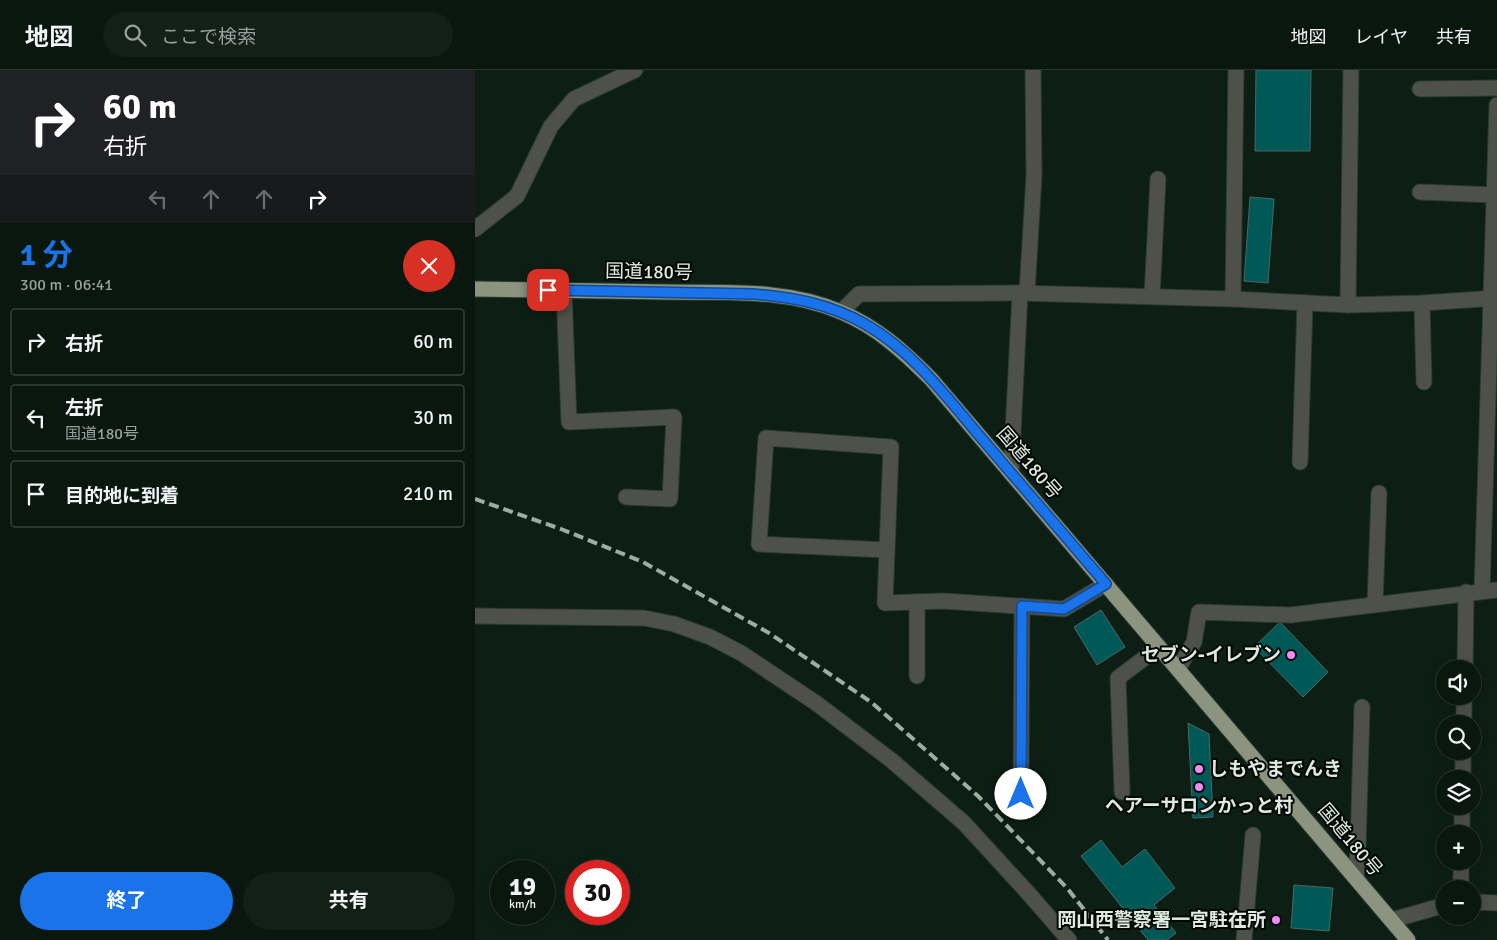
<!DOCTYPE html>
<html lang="ja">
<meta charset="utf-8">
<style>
:root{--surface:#0a170f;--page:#132018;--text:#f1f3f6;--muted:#999f9e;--line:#2a362f;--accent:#1a73e8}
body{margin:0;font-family:Signika,"Noto Sans JP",sans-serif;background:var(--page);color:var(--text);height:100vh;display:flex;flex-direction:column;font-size:19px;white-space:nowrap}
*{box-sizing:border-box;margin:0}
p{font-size:16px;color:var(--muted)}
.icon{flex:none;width:28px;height:28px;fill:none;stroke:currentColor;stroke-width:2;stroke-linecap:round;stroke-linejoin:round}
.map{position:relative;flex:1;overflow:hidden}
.sheet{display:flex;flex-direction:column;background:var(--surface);width:475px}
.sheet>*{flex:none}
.top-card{background:#202124;color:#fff;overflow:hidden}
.tools{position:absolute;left:961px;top:590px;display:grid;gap:10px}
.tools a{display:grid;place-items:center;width:45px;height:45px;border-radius:50%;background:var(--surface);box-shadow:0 2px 12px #0003,0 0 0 1px var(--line);font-size:25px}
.speed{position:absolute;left:15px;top:790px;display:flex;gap:10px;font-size:25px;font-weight:700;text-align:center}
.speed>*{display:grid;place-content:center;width:65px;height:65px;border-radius:50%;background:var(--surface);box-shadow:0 2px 12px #0003,0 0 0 1px var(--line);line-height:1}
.speed small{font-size:12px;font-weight:400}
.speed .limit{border:8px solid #d22;background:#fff;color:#111}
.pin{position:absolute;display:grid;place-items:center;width:42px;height:42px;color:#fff;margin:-21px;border-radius:10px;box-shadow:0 2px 8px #0006}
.me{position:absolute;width:55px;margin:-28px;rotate:0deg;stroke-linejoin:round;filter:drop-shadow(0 0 4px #0008)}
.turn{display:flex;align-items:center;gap:18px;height:105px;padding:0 20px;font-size:22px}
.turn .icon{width:65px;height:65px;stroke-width:2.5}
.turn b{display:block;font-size:35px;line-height:42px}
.lanes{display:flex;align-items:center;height:48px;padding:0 20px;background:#0003;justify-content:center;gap:25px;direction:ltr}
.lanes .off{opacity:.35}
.round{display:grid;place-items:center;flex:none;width:52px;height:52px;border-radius:26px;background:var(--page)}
.overview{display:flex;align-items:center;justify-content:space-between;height:85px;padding:0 20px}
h1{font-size:30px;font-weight:700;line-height:38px;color:var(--accent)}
.action{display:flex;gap:10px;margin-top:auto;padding:10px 20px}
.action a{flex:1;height:58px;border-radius:30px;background:var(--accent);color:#fff;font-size:20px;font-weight:700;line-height:58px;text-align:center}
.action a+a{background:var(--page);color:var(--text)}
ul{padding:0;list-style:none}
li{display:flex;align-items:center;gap:15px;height:68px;margin:0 10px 8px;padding:0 10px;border:2px solid var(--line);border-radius:5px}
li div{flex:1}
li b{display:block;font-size:19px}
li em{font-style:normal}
header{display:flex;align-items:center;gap:30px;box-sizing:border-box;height:70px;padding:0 25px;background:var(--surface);border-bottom:1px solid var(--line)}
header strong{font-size:24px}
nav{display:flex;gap:28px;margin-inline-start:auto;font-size:18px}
.search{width:350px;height:45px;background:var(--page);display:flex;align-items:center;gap:12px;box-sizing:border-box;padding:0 18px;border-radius:28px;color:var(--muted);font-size:19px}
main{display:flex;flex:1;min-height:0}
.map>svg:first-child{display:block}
.building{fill:#005956;stroke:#4c6765}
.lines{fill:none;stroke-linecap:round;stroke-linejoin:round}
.minor-casing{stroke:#2a3b31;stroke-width:17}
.trunk-casing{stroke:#2a3b31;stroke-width:17}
.minor{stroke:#4e5149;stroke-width:15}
.trunk{stroke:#8c9480;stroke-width:15}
.rail{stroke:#9eaca3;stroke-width:4;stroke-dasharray:10 5;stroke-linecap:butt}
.route-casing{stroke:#114b97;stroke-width:12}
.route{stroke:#1a73e8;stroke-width:9}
.poi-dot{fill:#f08bf5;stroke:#020704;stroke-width:2}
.labels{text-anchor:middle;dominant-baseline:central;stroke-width:4;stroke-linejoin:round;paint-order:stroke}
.street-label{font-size:19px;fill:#dde9e1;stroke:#020704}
.poi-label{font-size:19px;font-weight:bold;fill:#dde9e1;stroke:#020704;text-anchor:end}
</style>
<header>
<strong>地図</strong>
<div class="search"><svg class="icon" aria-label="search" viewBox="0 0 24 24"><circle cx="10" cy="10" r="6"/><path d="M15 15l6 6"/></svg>ここで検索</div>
<nav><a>地図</a><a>レイヤ</a><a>共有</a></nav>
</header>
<main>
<section class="sheet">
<div class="top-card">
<div class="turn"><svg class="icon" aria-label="right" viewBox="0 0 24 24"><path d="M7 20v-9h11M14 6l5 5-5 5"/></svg><div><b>60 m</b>右折</div></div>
<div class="lanes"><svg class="icon off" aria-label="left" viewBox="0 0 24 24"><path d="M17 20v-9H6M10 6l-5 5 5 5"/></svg><svg class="icon off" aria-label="ahead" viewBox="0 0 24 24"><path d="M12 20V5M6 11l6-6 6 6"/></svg><svg class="icon off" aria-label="ahead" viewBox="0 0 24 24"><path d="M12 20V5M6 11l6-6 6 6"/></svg><svg class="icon" aria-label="right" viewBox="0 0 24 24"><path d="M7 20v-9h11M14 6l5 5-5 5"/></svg></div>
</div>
<div class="overview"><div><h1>1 分</h1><p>300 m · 06:41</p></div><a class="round" style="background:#d93025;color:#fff"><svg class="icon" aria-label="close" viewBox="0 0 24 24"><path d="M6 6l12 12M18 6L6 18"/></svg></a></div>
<ul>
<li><svg class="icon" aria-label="right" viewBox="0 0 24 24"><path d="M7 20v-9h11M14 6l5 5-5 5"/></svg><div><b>右折</b></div><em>60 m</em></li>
<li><svg class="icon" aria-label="left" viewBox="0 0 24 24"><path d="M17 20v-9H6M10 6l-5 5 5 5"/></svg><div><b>左折</b><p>国道180号</p></div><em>30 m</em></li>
<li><svg class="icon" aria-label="arrive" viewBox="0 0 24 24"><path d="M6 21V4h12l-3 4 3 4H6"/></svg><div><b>目的地に到着</b></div><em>210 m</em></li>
</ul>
<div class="action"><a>終了</a><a>共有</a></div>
</section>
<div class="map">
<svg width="1022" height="870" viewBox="0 0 1022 870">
<rect width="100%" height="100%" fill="#0d1f14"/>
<!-- building -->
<g class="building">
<path d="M781,0h55l-1,81h-55z"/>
<path d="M775,127l24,2 -6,84 -24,-2z"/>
<path d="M626,540l24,37 -28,18 -23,-38z"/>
<path d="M805,552l48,50 -25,25 -49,-50z"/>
<path d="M713,653l21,11 4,83 -20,1z"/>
<path d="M626,770l21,27 23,-18 30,39 -21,17 22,28 -9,7h-19l-67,-84z"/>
<path d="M819,815l39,3 -4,43 -38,-3z"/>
</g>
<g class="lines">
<defs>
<g id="minor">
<path d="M945,19l77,-1"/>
<path d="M945,122l75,3"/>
<path d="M0,159l42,-33 34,-70 23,-27 61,-29"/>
<path d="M89,221l5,131 105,-5 -4,82 -44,-2"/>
<path d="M552,223l7,-117 -1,-106"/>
<path d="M677,226l6,-117"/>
<path d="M758,229l3,-229"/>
<path d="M947,233l2,79"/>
<path d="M873,235l3,-235"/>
<path d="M366,242l18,-18 161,-1 213,6 115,6 74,-2 75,-5"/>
<path d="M825,392l5,-159"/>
<path d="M536,403l9,-180"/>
<path d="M412,480l-128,-6 7,-106 125,9 -6,156 58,-2 121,8 42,-25"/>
<path d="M1007,521l15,-486"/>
<path d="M442,532v74"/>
<path d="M900,534l4,-111"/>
<path d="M0,546l169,2 30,6 36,13 31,16 75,50 75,57 73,63 65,71 40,46"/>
<path d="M703,599l16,-27 5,-30 92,3 206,-25"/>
<path d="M990,599l1,-77"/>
<path d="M989,654v-28"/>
<path d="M988,709v-28"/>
<path d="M647,722l-4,-114 41,-31"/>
<path d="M546,724l1,-188"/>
<path d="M987,764v-28"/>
<path d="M881,808l2,-29 4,-142"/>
<path d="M986,819v-28"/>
<path d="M998,832l24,1"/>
<path d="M917,850l53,-15"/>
<path d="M769,870l9,-105"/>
</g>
<path id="trunk" d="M0,219c63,1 126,2 190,3 58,1 121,-4 176,20 36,15 63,40 90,67l477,561"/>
</defs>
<!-- minor casing -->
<use href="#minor" class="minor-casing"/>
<!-- trunk casing -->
<use href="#trunk" class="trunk-casing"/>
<!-- minor -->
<use href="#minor" class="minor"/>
<!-- trunk -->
<use href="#trunk" class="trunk"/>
<!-- rail -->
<path class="rail" d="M0,429l86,30 82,33 126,71 102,69 107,94 89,92 41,52"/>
</g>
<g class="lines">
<defs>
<path id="route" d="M73,220l205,4c40,3 77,10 112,30 49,28 83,75 118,116 41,48 82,96 123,144l-42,25 -42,-3 -1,188"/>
</defs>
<!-- route casing -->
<use href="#route" class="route-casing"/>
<!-- route -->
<use href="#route" class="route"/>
</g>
<!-- markers -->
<g class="poi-dot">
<circle cx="816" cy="585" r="5"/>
<circle cx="724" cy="699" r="5"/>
<circle cx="724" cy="717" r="5"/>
<circle cx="801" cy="850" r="5"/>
</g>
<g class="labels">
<!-- street labels -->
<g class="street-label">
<text transform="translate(174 202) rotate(1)">国道180号</text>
<text transform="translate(554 393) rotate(49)">国道180号</text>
<text transform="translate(875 770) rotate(50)">国道180号</text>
</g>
<!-- poi labels -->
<g class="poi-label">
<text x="806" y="585">セブン-イレブン</text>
<text x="734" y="699" text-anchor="start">しもやまでんき</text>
<text x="724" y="736" text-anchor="middle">ヘアーサロンかっと村</text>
<text x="791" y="850">岡山西警察署一宮駐在所</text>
</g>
</g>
</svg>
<div class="tools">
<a><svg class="icon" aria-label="sound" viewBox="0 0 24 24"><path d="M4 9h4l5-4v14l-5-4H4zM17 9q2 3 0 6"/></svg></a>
<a><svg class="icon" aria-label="search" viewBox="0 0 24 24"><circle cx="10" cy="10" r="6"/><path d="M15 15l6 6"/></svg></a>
<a><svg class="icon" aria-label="layers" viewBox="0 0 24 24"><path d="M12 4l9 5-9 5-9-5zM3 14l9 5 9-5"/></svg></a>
<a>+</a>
<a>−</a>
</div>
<div class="speed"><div>19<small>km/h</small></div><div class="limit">30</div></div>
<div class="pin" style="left:73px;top:220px;background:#d93025"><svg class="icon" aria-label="arrive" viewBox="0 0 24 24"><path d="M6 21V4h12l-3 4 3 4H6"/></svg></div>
<svg class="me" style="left:546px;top:724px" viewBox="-20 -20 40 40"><circle r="19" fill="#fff"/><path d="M0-13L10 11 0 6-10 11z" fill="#1a73e8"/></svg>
</div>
</main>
